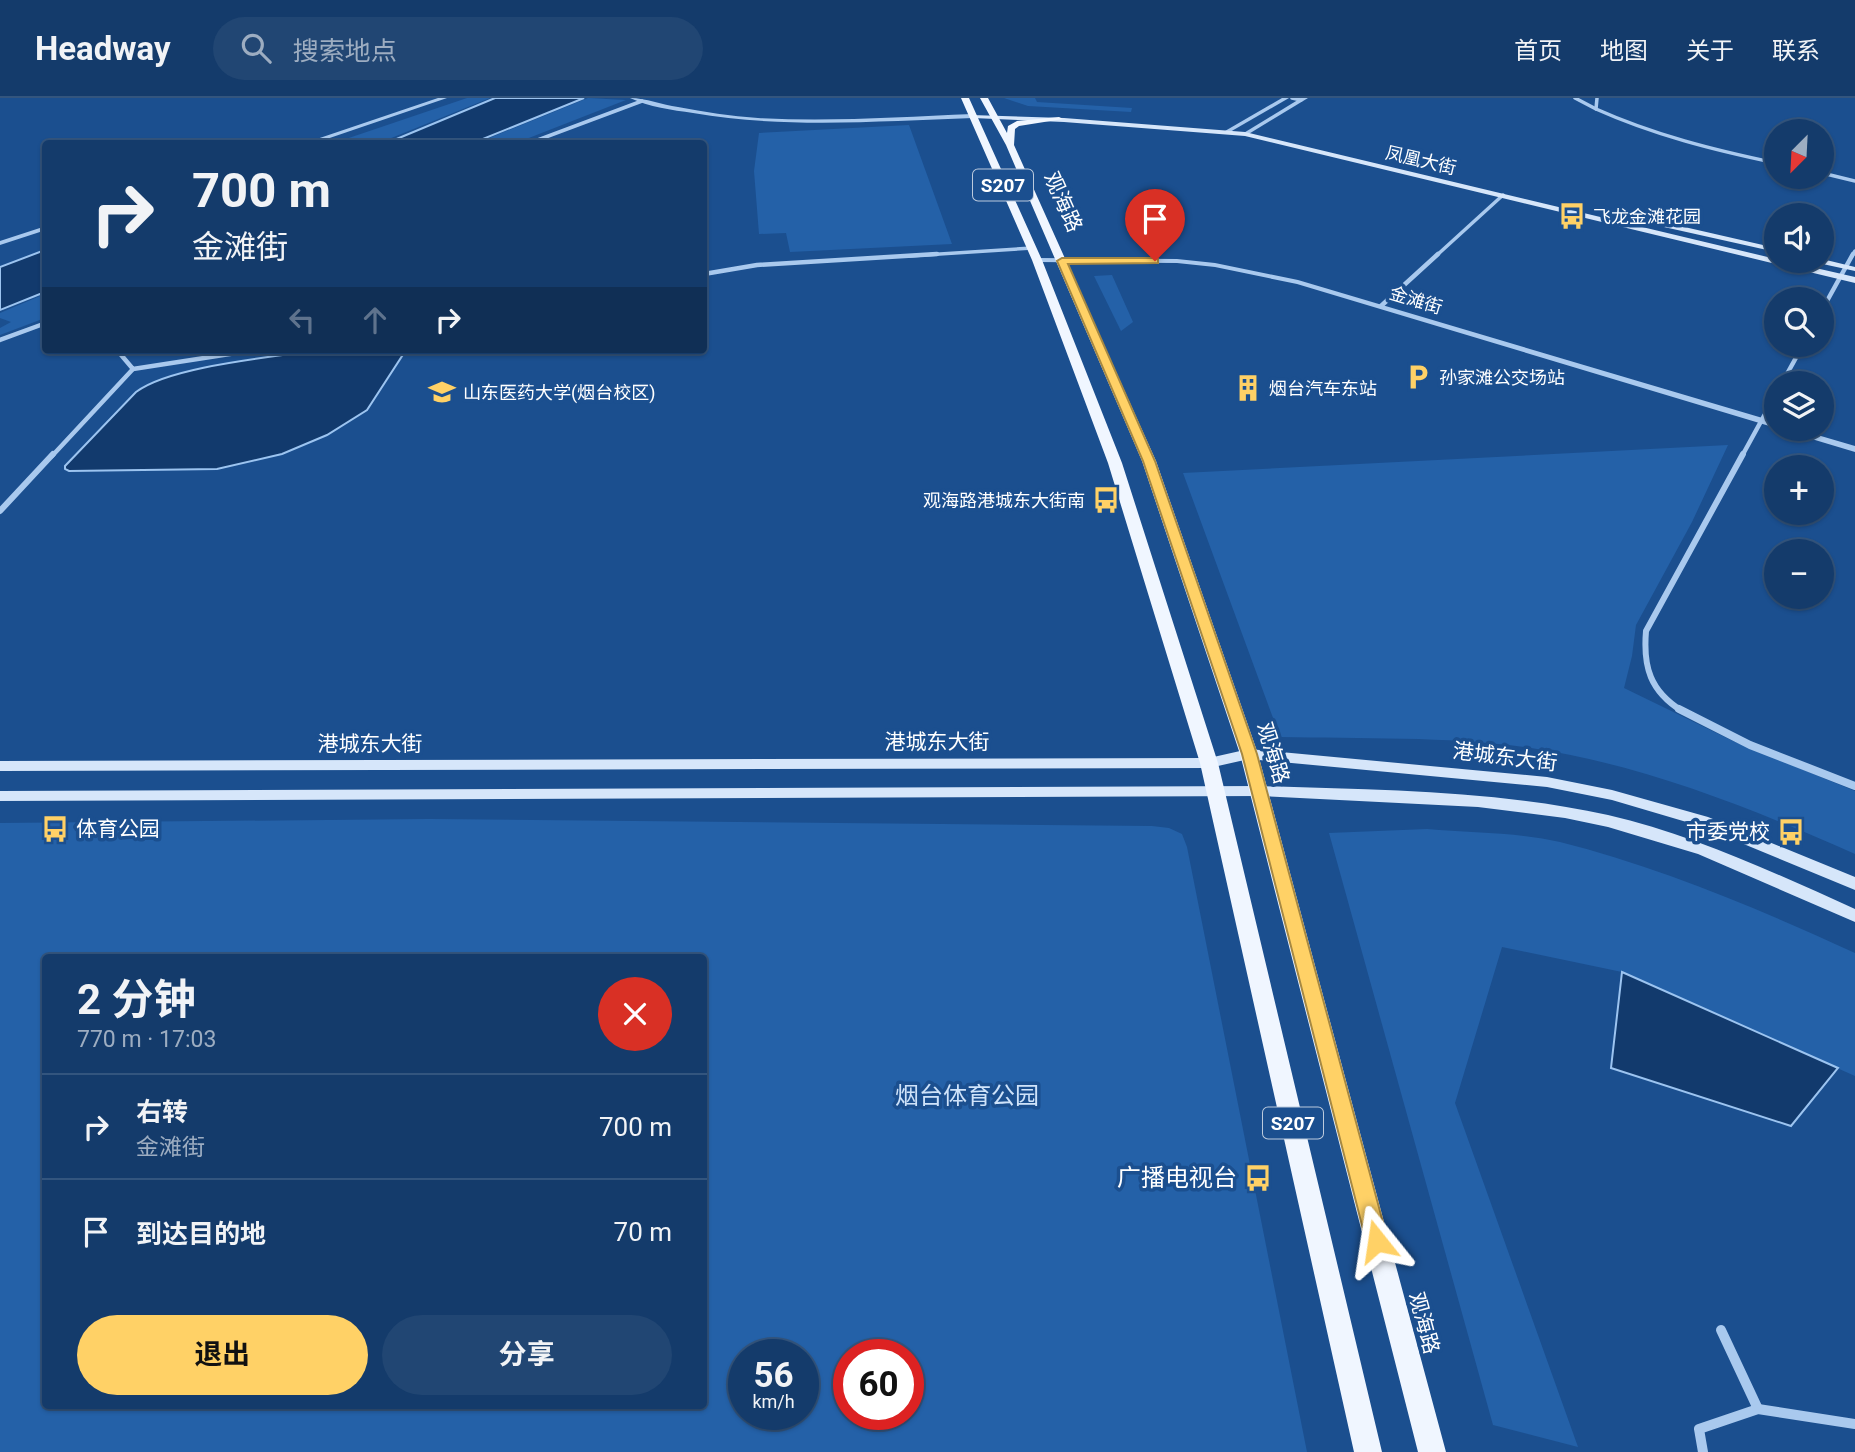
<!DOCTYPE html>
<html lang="zh">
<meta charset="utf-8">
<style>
:root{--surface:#143b6b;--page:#214673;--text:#f1f3f6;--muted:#9dadc1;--line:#33557e;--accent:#ffd166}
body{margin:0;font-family:Roboto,"Noto Sans SC",sans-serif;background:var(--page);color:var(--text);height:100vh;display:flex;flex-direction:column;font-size:26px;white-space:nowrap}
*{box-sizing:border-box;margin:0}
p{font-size:23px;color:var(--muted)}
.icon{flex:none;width:38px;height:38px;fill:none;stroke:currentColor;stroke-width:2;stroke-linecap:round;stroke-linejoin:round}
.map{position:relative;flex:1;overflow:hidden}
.details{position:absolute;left:42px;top:856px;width:665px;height:455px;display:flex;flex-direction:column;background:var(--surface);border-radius:7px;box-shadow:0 2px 5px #0004,0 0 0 2px var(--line)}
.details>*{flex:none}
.hud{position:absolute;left:42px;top:42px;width:665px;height:214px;border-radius:7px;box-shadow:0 2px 5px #0004,0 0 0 2px var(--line);background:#143b6b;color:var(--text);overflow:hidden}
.needle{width:46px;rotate:204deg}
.tools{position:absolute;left:1764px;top:21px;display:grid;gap:14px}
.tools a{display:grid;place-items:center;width:70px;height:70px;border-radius:50%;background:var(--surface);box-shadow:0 2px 5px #0004,0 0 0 2px var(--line);font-size:35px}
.speed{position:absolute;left:728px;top:1241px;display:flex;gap:14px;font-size:35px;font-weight:700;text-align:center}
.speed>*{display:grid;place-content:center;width:91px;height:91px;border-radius:50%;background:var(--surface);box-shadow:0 2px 5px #0004,0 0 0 2px var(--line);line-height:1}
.speed small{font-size:18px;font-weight:400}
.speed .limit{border:10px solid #d22;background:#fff;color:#111}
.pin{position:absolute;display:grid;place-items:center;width:60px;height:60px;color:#fff;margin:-72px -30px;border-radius:50% 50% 50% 0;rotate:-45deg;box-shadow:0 0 7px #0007}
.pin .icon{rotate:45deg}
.me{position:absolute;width:77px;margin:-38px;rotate:345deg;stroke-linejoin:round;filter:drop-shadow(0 0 5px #0008)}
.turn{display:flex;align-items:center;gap:24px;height:147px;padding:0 35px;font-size:32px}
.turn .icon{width:91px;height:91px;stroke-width:2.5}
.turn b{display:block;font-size:49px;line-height:60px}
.lanes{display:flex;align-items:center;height:66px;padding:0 35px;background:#0003;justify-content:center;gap:35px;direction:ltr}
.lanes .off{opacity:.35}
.round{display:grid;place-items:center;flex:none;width:74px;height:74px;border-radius:37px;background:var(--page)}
.summary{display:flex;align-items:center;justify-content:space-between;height:119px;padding:0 35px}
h1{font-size:42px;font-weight:700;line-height:52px}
.button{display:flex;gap:14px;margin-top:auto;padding:14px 35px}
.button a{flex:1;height:80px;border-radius:42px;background:var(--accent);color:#111;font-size:28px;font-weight:700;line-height:80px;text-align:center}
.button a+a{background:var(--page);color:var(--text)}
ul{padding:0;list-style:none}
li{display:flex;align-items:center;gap:21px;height:105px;padding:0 35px;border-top:2px solid var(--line)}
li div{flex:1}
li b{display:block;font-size:26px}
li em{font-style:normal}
header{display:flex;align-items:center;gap:42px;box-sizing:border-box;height:98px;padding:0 35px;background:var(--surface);border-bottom:2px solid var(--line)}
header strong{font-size:33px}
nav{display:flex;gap:38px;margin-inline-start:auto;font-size:24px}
.search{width:490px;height:63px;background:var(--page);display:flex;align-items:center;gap:18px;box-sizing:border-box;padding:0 24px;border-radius:38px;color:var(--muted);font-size:26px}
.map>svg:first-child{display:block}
.green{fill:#2461a8;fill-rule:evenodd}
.water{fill:#123a6d;stroke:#9cc4f0;stroke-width:2}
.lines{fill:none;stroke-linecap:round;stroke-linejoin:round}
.minor-far4{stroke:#a9c9ee;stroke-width:3.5}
.minor-far3{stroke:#a9c9ee;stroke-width:4.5}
.minor-far2{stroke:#a9c9ee;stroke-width:6}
.minor-far1{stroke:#a9c9ee;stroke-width:8}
.minor{stroke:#a9c9ee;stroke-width:10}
.tertiary{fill:#a9c9ee;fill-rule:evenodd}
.secondary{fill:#d6e6fa;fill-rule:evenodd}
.primary{fill:#f0f6ff;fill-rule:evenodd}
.route{fill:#ffd166;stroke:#a68842;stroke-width:2}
.labels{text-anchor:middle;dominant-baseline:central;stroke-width:7;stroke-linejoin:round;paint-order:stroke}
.far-street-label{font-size:18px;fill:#fff;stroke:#1b4f8f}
.far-poi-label{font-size:18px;fill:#fff;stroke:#1b4f8f;text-anchor:start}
.shield{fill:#1b4f8f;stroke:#bbcadd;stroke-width:2}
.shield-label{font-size:19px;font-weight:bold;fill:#fff}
.street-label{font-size:21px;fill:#fff;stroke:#1b4f8f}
.poi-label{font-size:21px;fill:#fff;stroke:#1b4f8f;text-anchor:start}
.near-park-label{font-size:24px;fill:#cfe3fa;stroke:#1b4f8f}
.near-poi-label{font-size:24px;fill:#fff;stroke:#1b4f8f;text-anchor:end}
</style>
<header>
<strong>Headway</strong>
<div class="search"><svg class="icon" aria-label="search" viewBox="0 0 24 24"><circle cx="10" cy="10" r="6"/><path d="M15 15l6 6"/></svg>搜索地点</div>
<nav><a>首页</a><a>地图</a><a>关于</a><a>联系</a></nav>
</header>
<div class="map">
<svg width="1855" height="1354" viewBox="0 0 1855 1354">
<rect width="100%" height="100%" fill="#1b4f8f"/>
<!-- green -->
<g class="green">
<path d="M467,0h23l-111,45h-45z"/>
<path d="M588,0l38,2 -110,43h-39z"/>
<path d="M1004,0h31l2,4 95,6 -1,4 -103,-6z"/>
<path d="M909,27l43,119 -162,8 -4,-19 -27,1 -5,-63 5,-38z"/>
<path d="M1112,177l21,47 -12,9 -27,-55z"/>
<path d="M45,196v24l-45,17v-7l11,-6 -11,-4v-5z"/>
<path d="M1728,347l-36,77 -56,103 -4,31 -8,32 109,53 122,50v63c-104,-46 -211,-89 -324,-106 -82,-12 -168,-9 -251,-11l-97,-264z"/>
<path d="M429,721l723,7 17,2 13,6 5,13 120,605h-1307v-629zM704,859v448h-658v-448zM744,1256h59v60h-59zM849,1256h59v60h-59z"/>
<path d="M1427,731c43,4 90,3 133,13 99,25 202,68 295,111v123l-233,-104 -120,-25 -47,156 123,344 -85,-22 -164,-592z"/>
</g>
<!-- water -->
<g class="water">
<path d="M495,0h89l-111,45h-86z"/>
<path d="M45,152v42l-45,18v-43z"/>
<path d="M318,252h81l5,3 -37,57 -40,25 -45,19 -65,15 -148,2 -4,-2v-3l71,-74c34,-26 138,-35 182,-42z"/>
<path d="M1622,874l216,96 -47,58 -180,-58z"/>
</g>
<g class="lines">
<!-- minor-far4 -->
<g class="minor-far4">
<path d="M1292,0l9,2"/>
<path d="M1575,0l21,11"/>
<path d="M1597,0l-1,11c58,26 118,41 180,54"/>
<path d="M527,46l115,-43"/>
<path d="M1822,75l33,8"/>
<path d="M909,158l123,-8"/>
<path d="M1436,158l67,-61"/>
<path d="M1852,158l3,-5"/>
</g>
<!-- minor-far3 -->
<g class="minor-far3">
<path d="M704,176l53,-9 180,-11"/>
<path d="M1381,208l57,-52"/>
<path d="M1822,212l31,-56"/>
<path d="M0,242l46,-17"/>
<path d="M117,252l16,19 123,-19"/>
<path d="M1782,285l21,-38"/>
<path d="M52,358l81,-87"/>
<path d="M1742,358l34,-62"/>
</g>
<!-- minor-far2 -->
<g class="minor-far2">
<path d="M0,413l53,-57"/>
<path d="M1682,613c-32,-20 -39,-44 -36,-80l97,-177"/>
</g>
<!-- minor-far1 -->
<path class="minor-far1" d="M1679,611l71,36 105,41"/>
<!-- minor -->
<g class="minor">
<path d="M1721,1232l37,79"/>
<path d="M1703,1354l-4,-23 59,-20 97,15"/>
</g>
<!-- tertiary -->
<g class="tertiary">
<path d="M438,0h9l-135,46h-10z"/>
<path d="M630,0c16,0 32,7 48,9 26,5 53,9 80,11 71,4 143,-1 215,-4l3,2 -3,2c-93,3 -188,11 -280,-5 -21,-3 -44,-6 -63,-15z"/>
<path d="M1282,0h7l-59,34 -5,-1z"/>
<path d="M1301,0h7l-61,37 -5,-1z"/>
<path d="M46,128v4l-46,15v-4z"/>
<path d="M1037,160l140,1 38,4 83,17 478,142v6l-479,-144 -82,-17 -38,-4 -143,-1 -1,-2z"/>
<path d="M1784,331h13l58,17v6l-70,-21z"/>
</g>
<!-- secondary -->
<g class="secondary">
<path d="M971,17l93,3 181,14 531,127v2h9l70,16v6l-610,-147 -181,-14 -91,-4z"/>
<path d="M1667,125l109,25v4l-112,-25 -1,-2z"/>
<path d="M1822,161l33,8v4l-37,-8 -1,-2h5z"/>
<path d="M1249,651l298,28 65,13 96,27 147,60v13l-155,-64 -88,-26 -65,-13 -298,-28 -40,9 -1209,3v-10l1209,-3z"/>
<path d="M1260,688c116,4 234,4 348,29 86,20 167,58 247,94v13l-157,-68 -90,-27 -43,-9 -87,-11 -218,-11 -1260,5v-10z"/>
</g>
<!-- primary -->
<g class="primary">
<path d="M961,0h8l73,162 80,203 96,300 164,689h-28l-154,-689 -92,-300 -76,-203z"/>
<path d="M980,0h8l19,35 1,-7 9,-5 42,-4 4,2 -44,7 -4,3 -1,16 142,316 102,293 188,698h-28l-178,-698 -98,-293 -136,-316z"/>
</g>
</g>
<!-- route -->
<path class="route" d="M1155,160l3,1v4l-90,1 87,197 102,293 131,487 -3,7 -8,4 -8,-4 -3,-7 -124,-487 -99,-293 -86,-200 5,-3z"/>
<!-- icons -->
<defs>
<symbol id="bus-bare" viewBox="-9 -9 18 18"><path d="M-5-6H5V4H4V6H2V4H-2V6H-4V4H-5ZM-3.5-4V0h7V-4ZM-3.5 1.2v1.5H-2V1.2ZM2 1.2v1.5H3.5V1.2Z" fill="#ffd166" stroke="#1b4f8f" stroke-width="2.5" paint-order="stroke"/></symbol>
<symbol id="parking-bare" viewBox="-9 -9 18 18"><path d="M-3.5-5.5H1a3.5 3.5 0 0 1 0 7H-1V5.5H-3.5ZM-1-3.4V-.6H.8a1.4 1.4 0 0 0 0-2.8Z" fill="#ffd166" stroke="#1b4f8f" stroke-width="2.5" paint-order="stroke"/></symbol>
<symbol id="building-bare" viewBox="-9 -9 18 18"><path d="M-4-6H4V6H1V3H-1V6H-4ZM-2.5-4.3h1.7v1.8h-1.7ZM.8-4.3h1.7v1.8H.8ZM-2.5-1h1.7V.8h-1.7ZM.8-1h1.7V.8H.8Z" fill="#ffd166" stroke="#1b4f8f" stroke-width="2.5" paint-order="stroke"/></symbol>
<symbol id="university-bare" viewBox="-9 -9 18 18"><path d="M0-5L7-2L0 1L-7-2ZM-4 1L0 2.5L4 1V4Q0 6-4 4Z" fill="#ffd166" stroke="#1b4f8f" stroke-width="2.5" paint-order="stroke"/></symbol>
</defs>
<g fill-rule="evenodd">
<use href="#bus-bare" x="1553" y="99" width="38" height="38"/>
<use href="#parking-bare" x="1399" y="260" width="38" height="38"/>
<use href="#building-bare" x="1229" y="271" width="38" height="38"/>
<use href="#university-bare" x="423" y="275" width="38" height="38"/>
<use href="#bus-bare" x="1087" y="383" width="38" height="38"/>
<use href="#bus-bare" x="36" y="712" width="38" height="38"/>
<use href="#bus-bare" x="1772" y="715" width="38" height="38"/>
<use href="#bus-bare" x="1239" y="1061" width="38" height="38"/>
</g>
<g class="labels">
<!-- far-street labels -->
<g class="far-street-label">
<text transform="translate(1421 62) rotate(13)">凤凰大街</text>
<text transform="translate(1416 202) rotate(17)">金滩街</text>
</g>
<!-- far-poi labels -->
<g class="far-poi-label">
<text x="1593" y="118">飞龙金滩花园</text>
<text x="1439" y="279">孙家滩公交场站</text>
<text x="1269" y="290">烟台汽车东站</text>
<text x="463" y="294">山东医药大学(烟台校区)</text>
<text x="1085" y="402" text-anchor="end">观海路港城东大街南</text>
</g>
<!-- shield labels -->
<g class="shield">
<rect x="973" y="71.5" width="60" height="31" rx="5"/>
<rect x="1263" y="1009.5" width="60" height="31" rx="5"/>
</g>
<g class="shield-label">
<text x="1003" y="87">S207</text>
<text x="1293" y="1025">S207</text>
</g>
<!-- street labels -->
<g class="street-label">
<text transform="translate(1063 104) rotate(66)">观海路</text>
<text x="937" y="644">港城东大街</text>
<text x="370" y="646">港城东大街</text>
<text transform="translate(1273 655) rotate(73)">观海路</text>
<text transform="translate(1505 659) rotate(7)">港城东大街</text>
<text transform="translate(1424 1225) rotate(75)">观海路</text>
</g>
<!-- poi labels -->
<g class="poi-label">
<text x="76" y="731">体育公园</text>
<text x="1770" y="734" text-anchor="end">市委党校</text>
</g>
<!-- near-park labels -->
<g class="near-park-label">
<text x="967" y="998">烟台体育公园</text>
</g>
<!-- near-poi labels -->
<g class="near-poi-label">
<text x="1237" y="1080">广播电视台</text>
</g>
</g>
</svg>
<div class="tools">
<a><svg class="needle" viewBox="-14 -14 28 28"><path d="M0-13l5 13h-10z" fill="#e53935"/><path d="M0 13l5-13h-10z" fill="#9dadc1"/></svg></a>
<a><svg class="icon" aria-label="sound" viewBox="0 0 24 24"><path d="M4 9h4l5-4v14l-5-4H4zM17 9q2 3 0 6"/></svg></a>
<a><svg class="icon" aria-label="search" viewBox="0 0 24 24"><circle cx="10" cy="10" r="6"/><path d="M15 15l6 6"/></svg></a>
<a><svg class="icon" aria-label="layers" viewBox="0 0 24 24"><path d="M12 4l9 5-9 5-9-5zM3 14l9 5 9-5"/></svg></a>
<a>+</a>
<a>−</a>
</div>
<div class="speed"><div>56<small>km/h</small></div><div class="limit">60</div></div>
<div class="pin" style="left:1155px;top:163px;background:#d93025"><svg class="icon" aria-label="arrive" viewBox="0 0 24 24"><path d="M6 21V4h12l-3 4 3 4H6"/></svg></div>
<svg class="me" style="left:1377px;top:1143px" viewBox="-20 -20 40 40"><path d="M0-17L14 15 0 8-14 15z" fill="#ffd166" stroke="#fff" stroke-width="4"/></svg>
<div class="hud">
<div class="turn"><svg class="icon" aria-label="right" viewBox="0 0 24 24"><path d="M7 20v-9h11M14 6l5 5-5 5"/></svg><div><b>700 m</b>金滩街</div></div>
<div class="lanes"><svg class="icon off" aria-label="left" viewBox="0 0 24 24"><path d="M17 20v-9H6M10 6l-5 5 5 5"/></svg><svg class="icon off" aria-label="ahead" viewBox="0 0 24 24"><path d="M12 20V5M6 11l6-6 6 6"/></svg><svg class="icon" aria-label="right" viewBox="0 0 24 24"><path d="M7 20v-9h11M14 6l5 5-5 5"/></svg></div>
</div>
<section class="details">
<div class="summary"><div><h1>2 分钟</h1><p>770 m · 17:03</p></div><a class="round" style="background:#d93025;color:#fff"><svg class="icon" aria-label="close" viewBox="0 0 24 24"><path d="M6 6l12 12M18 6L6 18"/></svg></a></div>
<ul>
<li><svg class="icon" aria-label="right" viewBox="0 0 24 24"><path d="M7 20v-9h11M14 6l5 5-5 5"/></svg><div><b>右转</b><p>金滩街</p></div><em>700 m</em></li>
<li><svg class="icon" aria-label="arrive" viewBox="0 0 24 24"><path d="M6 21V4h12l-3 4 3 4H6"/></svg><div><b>到达目的地</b></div><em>70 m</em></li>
</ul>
<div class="button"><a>退出</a><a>分享</a></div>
</section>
</div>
